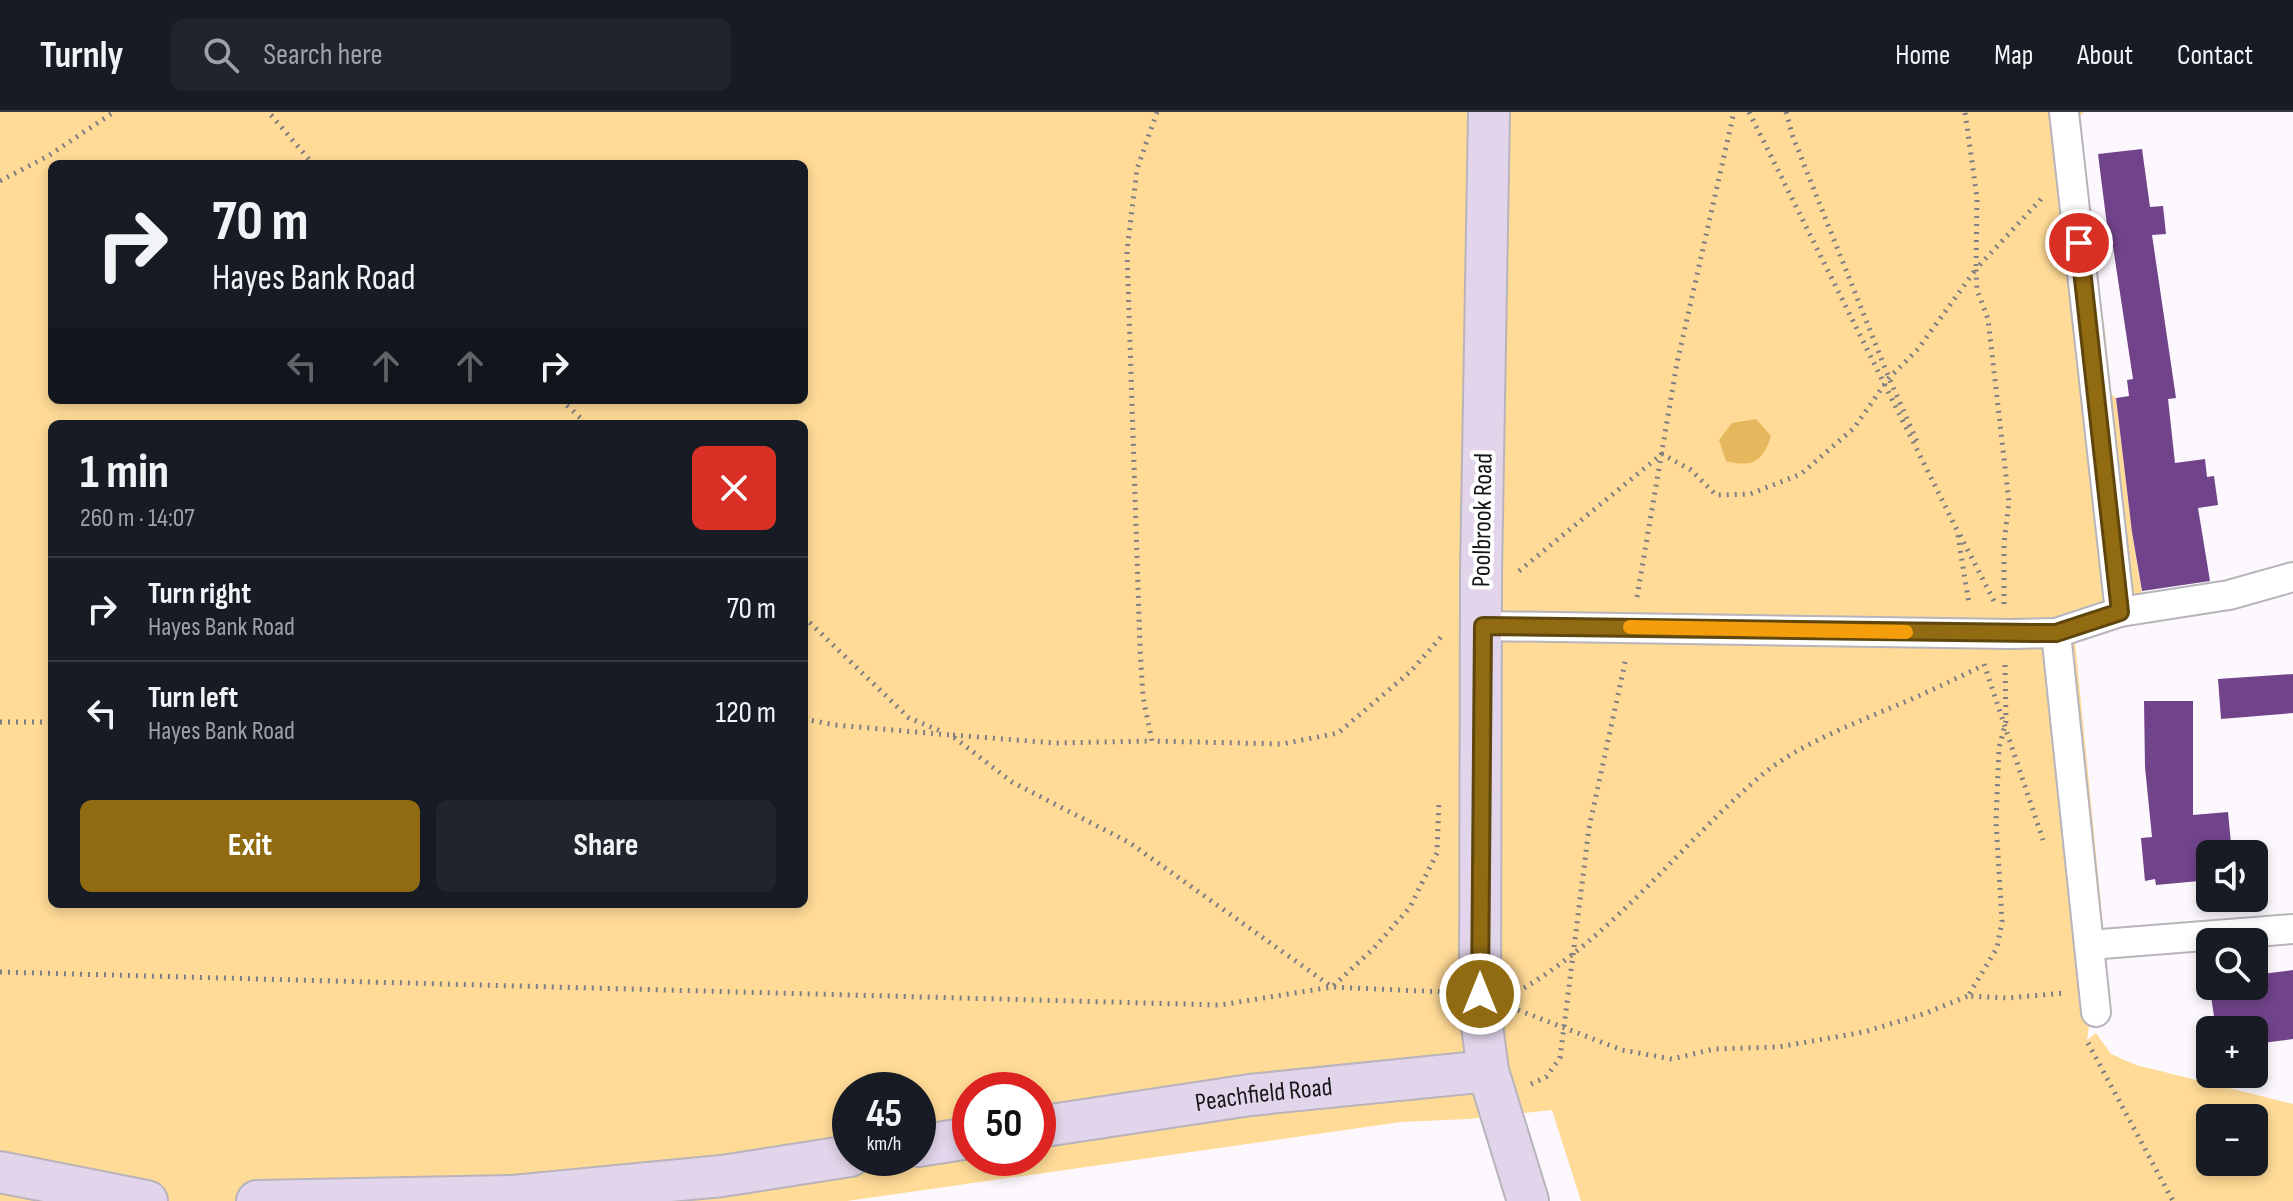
<!DOCTYPE html>
<meta charset="utf-8">
<style>
:root{--surface:#171b24;--page:#20242c;--text:#f1f3f6;--muted:#9ea1a6;--line:#363941;--accent:#916b12}
body{margin:0;font-family:"Sofia Sans Condensed",sans-serif;background:var(--page);color:var(--text);height:100vh;display:flex;flex-direction:column;font-size:30px;white-space:nowrap}
*{box-sizing:border-box;margin:0}
p{font-size:26px;color:var(--muted)}
.icon{flex:none;width:44px;height:44px;fill:none;stroke:currentColor;stroke-width:2;stroke-linecap:round;stroke-linejoin:round}
.map{position:relative;flex:1;overflow:hidden}
.details{position:absolute;left:48px;top:308px;width:760px;height:488px;display:flex;flex-direction:column;background:var(--surface);border-radius:12px;box-shadow:0 4px 12px #0003}
.details>*{flex:none}
.top-card{position:absolute;left:48px;top:48px;width:760px;height:244px;border-radius:12px;box-shadow:0 4px 12px #0003;background:#171b24;color:var(--text);overflow:hidden}
.controls{position:absolute;left:2196px;top:728px;display:grid;gap:16px}
.controls a{display:grid;place-items:center;width:72px;height:72px;border-radius:12px;background:var(--surface);box-shadow:0 4px 12px #0003;font-size:40px}
.speed{position:absolute;left:832px;top:960px;display:flex;gap:16px;font-size:40px;font-weight:700;text-align:center}
.speed>*{display:grid;place-content:center;width:104px;height:104px;border-radius:50%;background:var(--surface);box-shadow:0 4px 12px #0003;line-height:1}
.speed small{font-size:20px;font-weight:400}
.speed .limit{border:12px solid #d22;background:#fff;color:#111}
.pin{position:absolute;display:grid;place-items:center;width:68px;height:68px;color:#fff;margin:-34px;border:4px solid #fff;border-radius:50%;box-shadow:0 2px 8px #0007}
.me{position:absolute;width:88px;margin:-44px;rotate:0deg;stroke-linejoin:round;filter:drop-shadow(0 0 6px #0008)}
.turn{display:flex;align-items:center;gap:28px;height:168px;padding:0 32px;font-size:36px}
.turn .icon{width:104px;height:104px;stroke-width:2.5}
.turn b{display:block;font-size:56px;line-height:68px}
.lanes{display:flex;align-items:center;height:76px;padding:0 32px;background:#0003;justify-content:center;gap:40px;direction:ltr}
.lanes .off{opacity:.35}
.round{display:grid;place-items:center;flex:none;width:84px;height:84px;border-radius:12px;background:var(--page)}
.overview{display:flex;align-items:center;justify-content:space-between;height:136px;padding:0 32px}
h1{font-size:48px;font-weight:700;line-height:60px}
.cta{display:flex;gap:16px;margin-top:auto;padding:16px 32px}
.cta a{flex:1;height:92px;border-radius:12px;background:var(--accent);color:#fff;font-size:32px;font-weight:700;line-height:92px;text-align:center}
.cta a+a{background:var(--page);color:var(--text)}
ul{padding:0;list-style:none}
li{display:flex;align-items:center;gap:24px;height:104px;padding:0 32px;border-top:2px solid var(--line)}
li div{flex:1}
li b{display:block;font-size:30px}
li em{font-style:normal}
header{display:flex;align-items:center;gap:48px;box-sizing:border-box;height:112px;padding:0 40px;background:var(--surface);border-bottom:2px solid var(--line)}
header strong{font-size:38px}
nav{display:flex;gap:44px;margin-inline-start:auto;font-size:28px}
.search{width:560px;height:72px;background:var(--page);display:flex;align-items:center;gap:20px;box-sizing:border-box;padding:0 28px;border-radius:12px;color:var(--muted);font-size:30px}
.map>svg:first-child{display:block}
.green{fill:#ffdb97;fill-rule:evenodd}
.water{fill:#e6b85d}
.building{fill:#71438b}
.lines{fill:none;stroke-linecap:round;stroke-linejoin:round}
.street-casing{stroke:#b7b4ba;stroke-width:32}
.secondary-casing{stroke:#b7b4ba;stroke-width:44}
.path{stroke:#807e82;stroke-width:5;stroke-dasharray:2 6;stroke-linecap:butt}
.street{stroke:#fff;stroke-width:28}
.secondary{stroke:#e2d5eb;stroke-width:40}
.route-casing{stroke:#5e460c;stroke-width:20}
.route{stroke:#916b12;stroke-width:14}
.slow{stroke:#f59e0b;stroke-width:14}
.labels{text-anchor:middle;dominant-baseline:central;stroke-width:8;stroke-linejoin:round;paint-order:stroke}
.street-label{font-size:26px;fill:#181719;stroke:#fff}
</style>
<header>
<strong>Turnly</strong>
<div class="search"><svg class="icon" aria-label="search" viewBox="0 0 24 24"><circle cx="10" cy="10" r="6"/><path d="M15 15l6 6"/></svg>Search here</div>
<nav><a>Home</a><a>Map</a><a>About</a><a>Contact</a></nav>
</header>
<div class="map">
<svg width="2293" height="1089" viewBox="0 0 2293 1089">
<rect width="100%" height="100%" fill="#fcf8fe"/>
<!-- green -->
<path class="green" d="M0,0h2084l-9,10 30,210 6,62 5,4 16,134 10,62 -4,25 -63,22 28,284 -16,115 9,-7 15,21 25,11 157,39v97h-712l-29,-91 -84,9 -67,3 -554,79h-847zM52,52h752v236h-752zM52,312h752v480h-752zM850,978h68v68h-68zM970,978h68v68h-68zM2210,1006h44v44h-44z"/>
<!-- water -->
<path class="water" d="M1756,307l15,17c-8,25 -18,32 -45,25l-7,-21 13,-17z"/>
<!-- building -->
<g class="building">
<path d="M2142,37l8,58 13,-1 3,28 -14,1 24,163 -8,1 7,64 30,-4 2,18 7,-1 4,29 -20,3 12,73 -68,10 -10,-59 -16,-134 13,-2 -2,-16 6,-1 -21,-139 -3,1 -11,-87z"/>
<path d="M2293,562v39l-72,6 -3,-40z"/>
<path d="M2144,589h49v114l35,-3 4,42h-22v26l-54,5 -1,-6 -10,2 -4,-43 11,-1 -7,-70z"/>
<path d="M2293,858v69l-39,5v-14h-38l-7,-48 1,4h44v-11z"/>
</g>
<g class="lines">
<defs>
<g id="street">
<path d="M2120,500l109,-17 64,-18"/>
<path d="M1483,514l528,8 45,-1 64,-21 -56,-500"/>
<path d="M2056,521l40,379"/>
<path d="M2089,833l204,-16"/>
</g>
<g id="secondary">
<path d="M1489,0l-8,462 -1,436 8,61 40,130"/>
<path id="s1" d="M1038,1015l212,-32 238,-24"/>
<path d="M918,1034l52,-8"/>
<path d="M0,1060l147,29"/>
<path d="M257,1089l256,-5 209,-20 128,-20"/>
</g>
</defs>
<!-- street casing -->
<use href="#street" class="street-casing"/>
<!-- secondary casing -->
<use href="#secondary" class="secondary-casing"/>
<!-- path -->
<g class="path">
<path d="M1157,0l-20,57 -10,82 13,397 3,49 9,44 130,3 56,-11 72,-61 32,-36"/>
<path d="M1749,0l208,418 12,74"/>
<path d="M1786,0l7,25 96,241 30,68"/>
<path d="M271,3l42,49"/>
<path d="M0,69l48,-25 66,-44"/>
<path d="M561,288l26,24"/>
<path d="M1960,423l34,66"/>
<path d="M1519,459l143,-117 29,16 25,25 34,-1 51,-20 53,-46 35,-50 29,-29 58,-80 1,-71 -12,-86"/>
<path d="M1637,485l40,-234 57,-251"/>
<path d="M2004,492v-61l5,-41 -21,-183 -11,-29 -1,-21 67,-72"/>
<path d="M804,505l105,101 34,14"/>
<path d="M1984,552l59,176"/>
<path d="M2005,553l1,56 -7,27 -3,73 6,100 -5,27 -29,48 40,2 56,-5"/>
<path d="M804,607l31,6 116,10 61,47 118,61 202,144 112,5"/>
<path d="M0,610h52"/>
<path d="M953,623l102,8 97,-2"/>
<path d="M0,860l1220,33 112,-18 41,-38 37,-42 27,-54 2,-53"/>
<path d="M1517,880c97,-55 163,-148 246,-218 34,-28 85,-48 125,-65 32,-13 63,-28 94,-43"/>
<path d="M1518,898l104,40 50,9 42,-10 64,-2 86,-15 62,-19 42,-17"/>
<path d="M2088,931l85,158"/>
<path d="M1531,972l15,-7 14,-19 29,-230 37,-170"/>
</g>
<!-- street -->
<use href="#street" class="street"/>
<!-- secondary -->
<use href="#secondary" class="secondary"/>
</g>
<g class="lines">
<defs>
<path id="route" d="M1480,882l3,-368 550,7h23l64,-21 -41,-369"/>
</defs>
<!-- route casing -->
<use href="#route" class="route-casing"/>
<!-- route -->
<use href="#route" class="route"/>
<!-- slow -->
<path class="slow" d="M1630,515l276,5"/>
</g>
<g class="labels">
<!-- street labels -->
<g class="street-label">
<text transform="translate(1483 408) rotate(-89)">Poolbrook Road</text>
<text stroke="none"><textPath href="#s1" startOffset="228">Peachfield Road</textPath></text>
</g>
</g>
</svg>
<div class="controls">
<a><svg class="icon" aria-label="sound" viewBox="0 0 24 24"><path d="M4 9h4l5-4v14l-5-4H4zM17 9q2 3 0 6"/></svg></a>
<a><svg class="icon" aria-label="search" viewBox="0 0 24 24"><circle cx="10" cy="10" r="6"/><path d="M15 15l6 6"/></svg></a>
<a>+</a>
<a>−</a>
</div>
<div class="speed"><div>45<small>km/h</small></div><div class="limit">50</div></div>
<div class="pin" style="left:2079px;top:131px;background:#d93025"><svg class="icon" aria-label="arrive" viewBox="0 0 24 24"><path d="M6 21V4h12l-3 4 3 4H6"/></svg></div>
<svg class="me" style="left:1480px;top:882px" viewBox="-20 -20 40 40"><circle r="17" fill="#916b12" stroke="#fff" stroke-width="3"/><path d="M0-11L8 9 0 5-8 9z" fill="#fff"/></svg>
<div class="top-card">
<div class="turn"><svg class="icon" aria-label="right" viewBox="0 0 24 24"><path d="M7 20v-9h11M14 6l5 5-5 5"/></svg><div><b>70 m</b>Hayes Bank Road</div></div>
<div class="lanes"><svg class="icon off" aria-label="left" viewBox="0 0 24 24"><path d="M17 20v-9H6M10 6l-5 5 5 5"/></svg><svg class="icon off" aria-label="ahead" viewBox="0 0 24 24"><path d="M12 20V5M6 11l6-6 6 6"/></svg><svg class="icon off" aria-label="ahead" viewBox="0 0 24 24"><path d="M12 20V5M6 11l6-6 6 6"/></svg><svg class="icon" aria-label="right" viewBox="0 0 24 24"><path d="M7 20v-9h11M14 6l5 5-5 5"/></svg></div>
</div>
<section class="details">
<div class="overview"><div><h1>1 min</h1><p>260 m · 14:07</p></div><a class="round" style="background:#d93025;color:#fff"><svg class="icon" aria-label="close" viewBox="0 0 24 24"><path d="M6 6l12 12M18 6L6 18"/></svg></a></div>
<ul>
<li><svg class="icon" aria-label="right" viewBox="0 0 24 24"><path d="M7 20v-9h11M14 6l5 5-5 5"/></svg><div><b>Turn right</b><p>Hayes Bank Road</p></div><em>70 m</em></li>
<li><svg class="icon" aria-label="left" viewBox="0 0 24 24"><path d="M17 20v-9H6M10 6l-5 5 5 5"/></svg><div><b>Turn left</b><p>Hayes Bank Road</p></div><em>120 m</em></li>
</ul>
<div class="cta"><a>Exit</a><a>Share</a></div>
</section>
</div>
